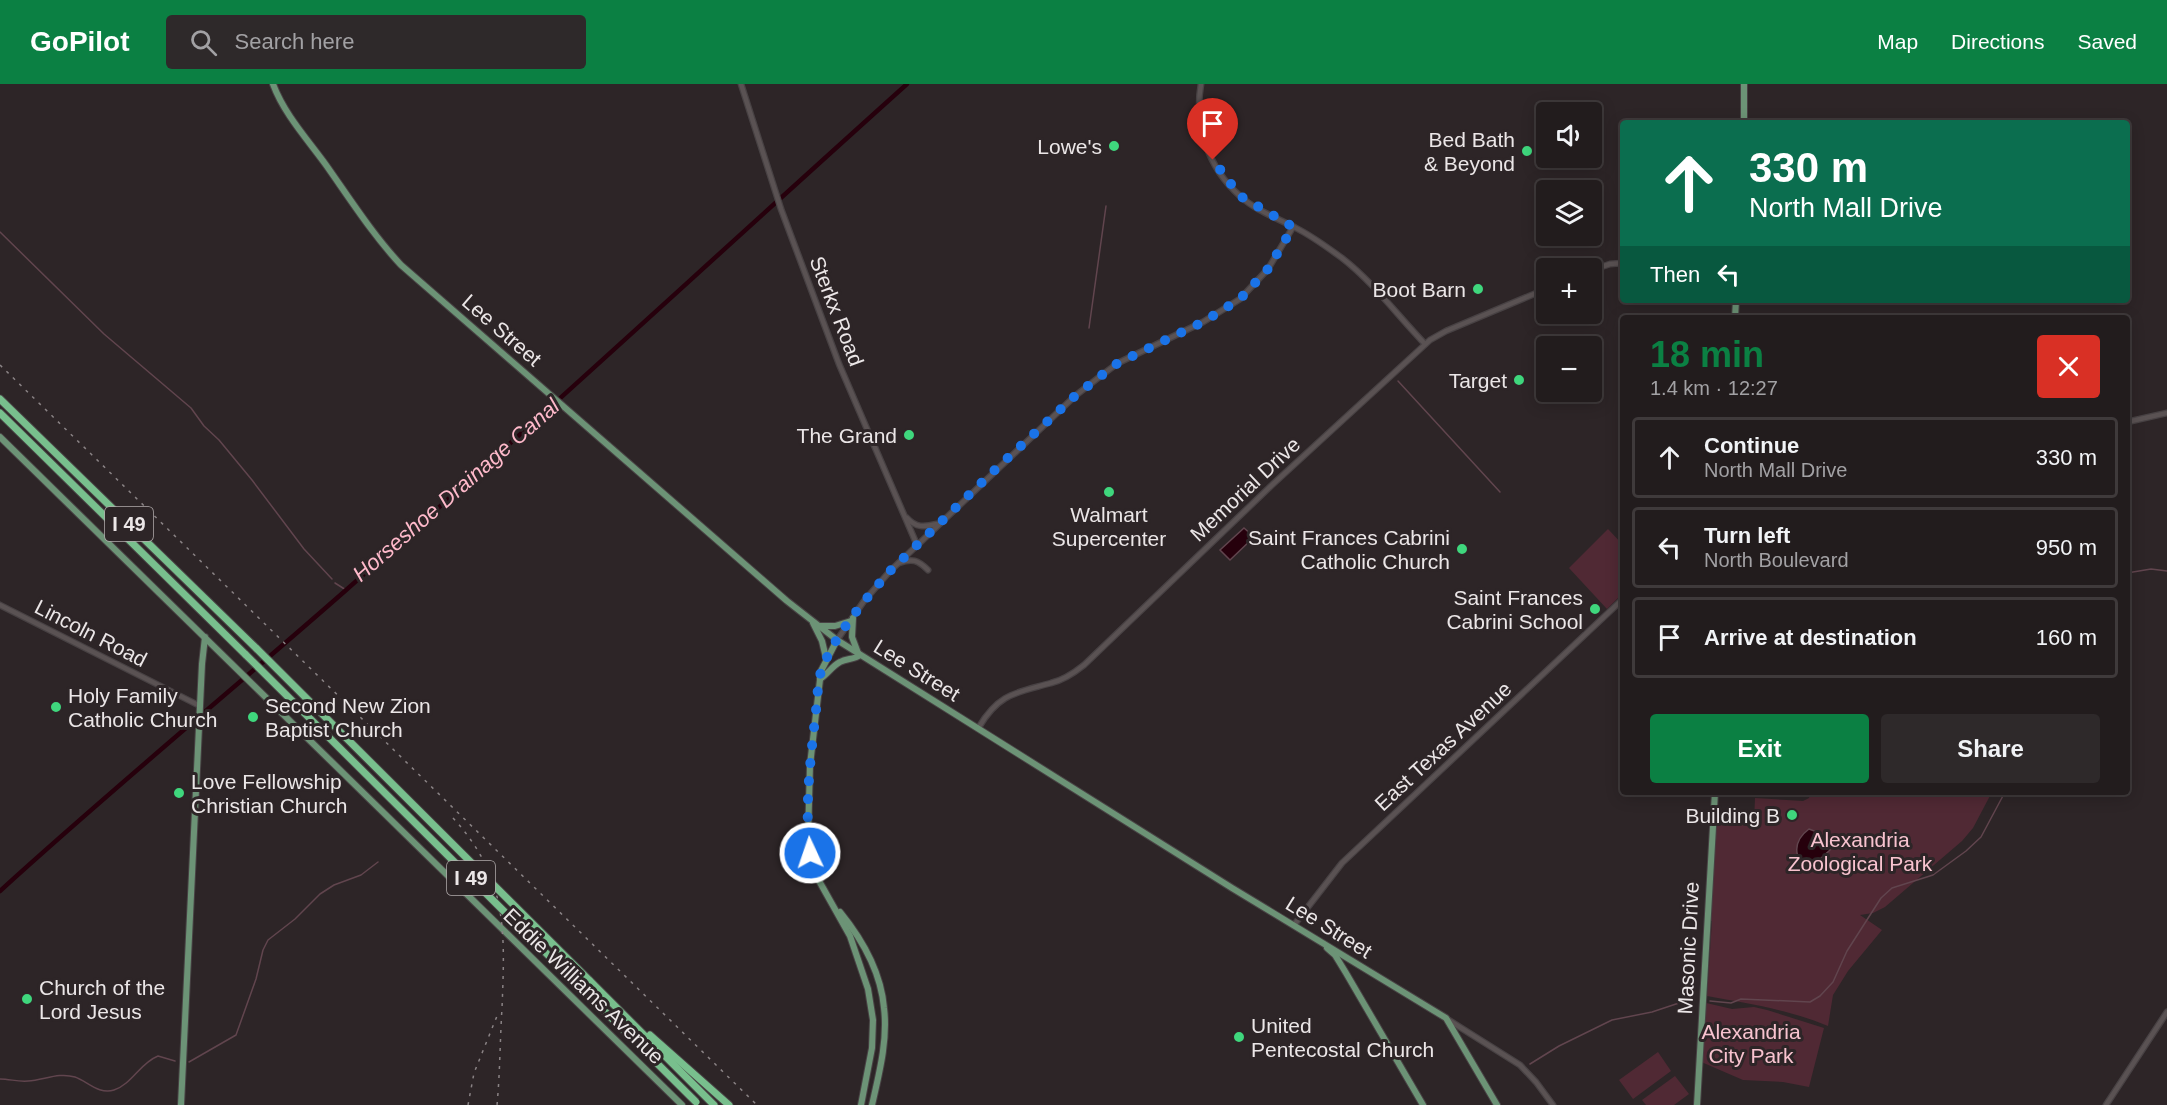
<!DOCTYPE html>
<meta charset="utf-8">
<style>
:root{--surface:#221c1d;--page:#2e292a;--text:#f1f3f6;--muted:#a2a1a4;--line:#3f3a3b;--accent:#0b8043}
body{margin:0;font-family:Arial,sans-serif;background:var(--page);color:var(--text);height:100vh;display:flex;flex-direction:column;font-size:22px;white-space:nowrap}
*{box-sizing:border-box;margin:0}
p{font-size:20px;color:var(--muted)}
.icon{flex:none;width:33px;height:33px;fill:none;stroke:currentColor;stroke-width:2;stroke-linecap:round;stroke-linejoin:round}
.map{position:relative;flex:1;overflow:hidden}
.drawer{position:absolute;left:1620px;top:231px;width:510px;height:480px;display:flex;flex-direction:column;background:var(--surface);border-radius:6px;box-shadow:0 3px 15px #0003,0 0 0 2px var(--line)}
.drawer>*{flex:none}
.guide{position:absolute;left:1620px;top:36px;width:510px;height:183px;border-radius:6px;box-shadow:0 3px 15px #0003,0 0 0 2px var(--line);background:#0b6e4f;color:#fff;overflow:hidden}
.buttons{position:absolute;left:1536px;top:18px;display:grid;gap:12px}
.buttons a{display:grid;place-items:center;width:66px;height:66px;border-radius:6px;background:var(--surface);box-shadow:0 3px 15px #0003,0 0 0 2px var(--line);font-size:30px}
.pin{position:absolute;display:grid;place-items:center;width:51px;height:51px;color:#fff;margin:-62px -26px;border-radius:50% 50% 50% 0;rotate:-45deg;box-shadow:0 0 6px #0007}
.pin .icon{rotate:45deg}
.me{position:absolute;width:66px;margin:-33px;rotate:357deg;stroke-linejoin:round;filter:drop-shadow(0 0 4px #0008)}
.turn{display:flex;align-items:center;gap:21px;height:126px;padding:0 30px;font-size:27px}
.turn .icon{width:78px;height:78px;stroke-width:2.5}
.turn b{display:block;font-size:42px;line-height:51px}
.then{display:flex;align-items:center;height:57px;padding:0 30px;background:#0003;gap:12px;font-size:22px}
.round{display:grid;place-items:center;flex:none;width:63px;height:63px;border-radius:6px;background:var(--page)}
.head{display:flex;align-items:center;justify-content:space-between;height:102px;padding:0 30px}
h1{font-size:36px;font-weight:700;line-height:45px;color:var(--accent)}
.primary-button{display:flex;gap:12px;margin-top:auto;padding:12px 30px}
.primary-button a{flex:1;height:69px;border-radius:6px;background:var(--accent);color:#fff;font-size:24px;font-weight:700;line-height:69px;text-align:center}
.primary-button a+a{background:var(--page);color:var(--text)}
ul{padding:0;list-style:none}
li{display:flex;align-items:center;gap:18px;height:81px;margin:0 12px 9px;padding:0 18px;border:3px solid var(--line);border-radius:6px}
li div{flex:1}
li b{display:block;font-size:22px}
li em{font-style:normal}
header{display:flex;align-items:center;gap:36px;box-sizing:border-box;height:84px;padding:0 30px;background:var(--accent);color:#fff}
header strong{font-size:28px}
nav{display:flex;gap:33px;margin-inline-start:auto;font-size:21px}
.search{width:420px;height:54px;background:var(--page);display:flex;align-items:center;gap:15px;box-sizing:border-box;padding:0 21px;border-radius:6px;color:var(--muted);font-size:22px}
.map>svg:first-child{display:block}
.green{fill:#502934}
.water{fill:#26000c;stroke:#61454e;stroke-width:1.5}
.lines{fill:none;stroke-linecap:round;stroke-linejoin:round}
.stream{stroke:#61454e;stroke-width:1.5}
.canal{stroke:#26000c;stroke-width:4.5}
.minor-casing{stroke:#484244;stroke-width:7}
.major-casing{stroke:#484244;stroke-width:8}
.highway-casing{stroke:#484244;stroke-width:9}
.minor{stroke:#5a5253;stroke-width:4.5}
.major{stroke:#6c9376;stroke-width:6}
.highway{stroke:#78bf8d;stroke-width:7}
.rail{stroke:#8a8385;stroke-width:1.5;stroke-dasharray:3 6;stroke-linecap:butt}
.highway-bridge-casing{stroke:#484244;stroke-width:9;stroke-linecap:butt}
.highway-bridge{stroke:#78bf8d;stroke-width:7}
.route{stroke:#1a73e8;stroke-width:10;stroke-dasharray:0 18}
.poi-dot{fill:#3fd77d;stroke:#2d2527;stroke-width:2}
.labels{text-anchor:middle;dominant-baseline:central;stroke-width:6;stroke-linejoin:round;paint-order:stroke}
.shield{fill:#2d2527;stroke:#b2acad;stroke-width:1.5}
.shield-label{font-size:20px;font-weight:bold;fill:#ebe6e7}
.poi-label{font-size:21px;fill:#ebe6e7;stroke:#2d2527;text-anchor:end}
.street-label{font-size:21px;fill:#ebe6e7;stroke:#2d2527}
.park-label{font-size:21px;fill:#f8c3cf;stroke:#2d2527}
.water-label{font-size:22px;font-style:italic;fill:#feb9ca;stroke:#2d2527}
</style>
<header>
<strong>GoPilot</strong>
<div class="search"><svg class="icon" aria-label="search" viewBox="0 0 24 24"><circle cx="10" cy="10" r="6"/><path d="M15 15l6 6"/></svg>Search here</div>
<nav><a>Map</a><a>Directions</a><a>Saved</a></nav>
</header>
<div class="map">
<svg width="2167" height="1021" viewBox="0 0 2167 1021">
<rect width="100%" height="100%" fill="#2d2527"/>
<!-- green -->
<g class="green">
<path d="M1608,445l15,16v48l-16,16 -38,-41z"/>
<path d="M1811,708h181l-19,36 -11,13 -77,66 -12,6 -13,2 22,15 -34,41 -15,24 -5,31c-41,-17 -78,-22 -121,-30l5,-75h-3l3,-101 42,2 1,-24 48,3 6,-3z"/>
<path d="M1702,918l30,7 22,-2 13,3 57,18 -15,59 -26,-5 -40,-2 -44,-19z"/>
<path d="M1658,968l13,19 -38,28 -14,-19z"/>
<path d="M1675,992l14,18 -15,11h-28l-4,-5z"/>
</g>
<!-- water -->
<g class="water">
<path d="M1244,444l10,9 -24,23 -10,-10z"/>
<path d="M1809,745l8,3 13,18 -20,18c-19,-9 -16,-28 -1,-39z"/>
</g>
<g class="lines">
<!-- stream -->
<g class="stream">
<path d="M0,148l104,102 87,74 13,18 15,14 33,40 52,69 28,30"/>
<path d="M1089,244l17,-122"/>
<path d="M1398,297l102,111"/>
<path d="M2127,489l24,-4 16,2"/>
<path d="M335,499l11,7"/>
<path d="M1710,917l21,2 10,-4 69,3 10,-6 13,-14 14,-31 34,-53 11,-10 41,-13 33,-24 15,-14 24,-45"/>
<path d="M189,978l47,-27 20,-56 7,-29 5,-10 27,-21 25,-25 14,-9 27,-10 17,-13"/>
<path d="M1530,980l29,-18 53,-26 40,-8 42,-14"/>
<path d="M0,995c10,0 18,3 28,2 16,-1 31,-9 47,-4 12,4 24,18 39,13 18,-6 26,-27 44,-34l17,5"/>
</g>
<!-- canal -->
<path class="canal" d="M0,807c113,-103 231,-200 345,-300 189,-167 375,-339 562,-507"/>
<defs>
<g id="minor">
<path d="M741,0l40,125 58,155 78,181"/>
<path d="M1201,0c-7,41 7,84 39,112 15,14 37,22 56,32 16,8 31,19 46,30 31,24 56,58 83,86"/>
<path d="M1592,186l18,-6 13,-1"/>
<path d="M2127,338l40,-9"/>
<path d="M907,434c9,10 17,9 30,6"/>
<path d="M899,479c13,-5 19,-3 29,7"/>
<path d="M0,521l200,101"/>
<path d="M837,556l27,-39 26,-30 185,-175 23,-18 20,-15 85,-41 37,-23 28,-30 25,-42"/>
<path d="M979,643c20,-34 37,-34 72,-44 13,-3 23,-10 33,-18l189,-181 157,-144 16,-9 100,-42"/>
<path d="M1294,841l48,-62 281,-264"/>
<path d="M1447,935l73,46 16,17 17,23"/>
<path d="M2106,1021l61,-93"/>
</g>
<g id="major">
<path d="M273,0c11,30 35,56 53,81 24,34 47,70 75,100l386,336 50,39 395,248 214,130 51,87"/>
<path d="M1744,0v39"/>
<path d="M1735,234l1,-18"/>
<path d="M0,353l682,668"/>
<path d="M853,534l-1,19 6,16"/>
<path d="M813,539l9,18 4,17"/>
<path d="M819,542h16l16,-5"/>
<path d="M837,556l-16,31 -11,94 -2,73 10,41 32,57 18,53 5,31 -1,28 -11,57"/>
<path d="M820,595c8,-5 12,-13 20,-17 7,-4 14,-2 20,-7"/>
<path d="M840,828c22,27 41,61 44,96 4,32 -5,66 -12,97"/>
<path d="M1327,864l8,7 11,18 77,132"/>
<path d="M181,1021l21,-441 3,-27"/>
<path d="M1697,1021l18,-313"/>
</g>
<g id="highway">
<path d="M0,315l257,250"/>
<path d="M0,329l246,242"/>
<path d="M589,896l125,125"/>
<path d="M650,951l79,70"/>
</g>
</defs>
<!-- minor casing -->
<use href="#minor" class="minor-casing"/>
<!-- major casing -->
<use href="#major" class="major-casing"/>
<!-- highway casing -->
<use href="#highway" class="highway-casing"/>
<!-- minor -->
<use href="#minor" class="minor"/>
<!-- major -->
<use href="#major" class="major"/>
<!-- highway -->
<use href="#highway" class="highway"/>
<!-- rail -->
<g class="rail">
<path d="M0,281l757,740"/>
<path d="M453,734c55,60 52,114 49,190 -2,32 -2,65 -5,97"/>
<path d="M468,1021l6,-32 23,-57"/>
</g>
<defs>
<g id="highway-bridge">
<path d="M257,565l332,331"/>
<path d="M246,571l450,447"/>
</g>
</defs>
<!-- highway-bridge casing -->
<use href="#highway-bridge" class="highway-bridge-casing"/>
<!-- highway-bridge -->
<use href="#highway-bridge" class="highway-bridge"/>
</g>
<g class="lines">
<!-- route -->
<path class="route" d="M810,769c-6,-47 1,-97 6,-143 2,-13 1,-29 6,-41 13,-35 44,-70 68,-98l109,-105 76,-70 23,-18 20,-15 85,-41 37,-23 28,-30 25,-42 -53,-31 -27,-36"/>
</g>
<!-- markers -->
<g class="poi-dot">
<circle cx="1114" cy="62" r="6"/>
<circle cx="1527" cy="67" r="6"/>
<circle cx="1478" cy="205" r="6"/>
<circle cx="1519" cy="296" r="6"/>
<circle cx="909" cy="351" r="6"/>
<circle cx="1109" cy="408" r="6"/>
<circle cx="1462" cy="465" r="6"/>
<circle cx="1595" cy="525" r="6"/>
<circle cx="56" cy="623" r="6"/>
<circle cx="253" cy="633" r="6"/>
<circle cx="179" cy="709" r="6"/>
<circle cx="1792" cy="731" r="6"/>
<circle cx="27" cy="915" r="6"/>
<circle cx="1239" cy="953" r="6"/>
</g>
<g class="labels">
<!-- shield labels -->
<g class="shield">
<rect x="105" y="423" width="48" height="34" rx="4.5"/>
<rect x="447" y="777" width="48" height="34" rx="4.5"/>
</g>
<g class="shield-label">
<text x="129" y="440">I 49</text>
<text x="471" y="794">I 49</text>
</g>
<!-- poi labels -->
<g class="poi-label">
<text x="1515" y="55">Bed Bath<tspan x="1515" dy="24">&amp; Beyond</tspan></text>
<text x="1102" y="62">Lowe's</text>
<text x="1466" y="205">Boot Barn</text>
<text x="1507" y="296">Target</text>
<text x="897" y="351">The Grand</text>
<text x="1109" y="430" text-anchor="middle">Walmart<tspan x="1109" dy="24">Supercenter</tspan></text>
<text x="1450" y="453">Saint Frances Cabrini<tspan x="1450" dy="24">Catholic Church</tspan></text>
<text x="1583" y="513">Saint Frances<tspan x="1583" dy="24">Cabrini School</tspan></text>
<text x="68" y="611" text-anchor="start">Holy Family<tspan x="68" dy="24">Catholic Church</tspan></text>
<text x="265" y="621" text-anchor="start">Second New Zion<tspan x="265" dy="24">Baptist Church</tspan></text>
<text x="191" y="697" text-anchor="start">Love Fellowship<tspan x="191" dy="24">Christian Church</tspan></text>
<text x="1780" y="731">Building B</text>
<text x="39" y="903" text-anchor="start">Church of the<tspan x="39" dy="24">Lord Jesus</tspan></text>
<text x="1251" y="941" text-anchor="start">United<tspan x="1251" dy="24">Pentecostal Church</tspan></text>
</g>
<!-- street labels -->
<g class="street-label">
<text transform="translate(837 227) rotate(69)">Sterkx Road</text>
<text transform="translate(502 246) rotate(41)">Lee Street</text>
<text transform="translate(1245 405) rotate(-43)">Memorial Drive</text>
<text transform="translate(91 549) rotate(27)">Lincoln Road</text>
<text transform="translate(917 586) rotate(32)">Lee Street</text>
<text transform="translate(1443 662) rotate(-43)">East Texas Avenue</text>
<text transform="translate(1329 843) rotate(32)">Lee Street</text>
<text transform="translate(1688 864) rotate(-87)">Masonic Drive</text>
<text transform="translate(584 902) rotate(44)">Eddie Williams Avenue</text>
</g>
<!-- park labels -->
<g class="park-label">
<text x="1860" y="755">Alexandria<tspan x="1860" dy="24">Zoological Park</tspan></text>
<text x="1751" y="947">Alexandria<tspan x="1751" dy="24">City Park</tspan></text>
</g>
<!-- water labels -->
<g class="water-label">
<text transform="translate(456 406) rotate(-41)">Horseshoe Drainage Canal</text>
</g>
</g>
</svg>
<div class="buttons">
<a><svg class="icon" aria-label="sound" viewBox="0 0 24 24"><path d="M4 9h4l5-4v14l-5-4H4zM17 9q2 3 0 6"/></svg></a>
<a><svg class="icon" aria-label="layers" viewBox="0 0 24 24"><path d="M12 4l9 5-9 5-9-5zM3 14l9 5 9-5"/></svg></a>
<a>+</a>
<a>−</a>
</div>
<div class="pin" style="left:1213px;top:76px;background:#d93025"><svg class="icon" aria-label="arrive" viewBox="0 0 24 24"><path d="M6 21V4h12l-3 4 3 4H6"/></svg></div>
<svg class="me" style="left:810px;top:769px" viewBox="-20 -20 40 40"><circle r="17" fill="#1a73e8" stroke="#fff" stroke-width="3"/><path d="M0-11L8 9 0 5-8 9z" fill="#fff"/></svg>
<div class="guide">
<div class="turn"><svg class="icon" aria-label="ahead" viewBox="0 0 24 24"><path d="M12 20V5M6 11l6-6 6 6"/></svg><div><b>330 m</b>North Mall Drive</div></div>
<div class="then">Then<svg class="icon" aria-label="left" viewBox="0 0 24 24"><path d="M17 20v-9H6M10 6l-5 5 5 5"/></svg></div>
</div>
<section class="drawer">
<div class="head"><div><h1>18 min</h1><p>1.4 km · 12:27</p></div><a class="round" style="background:#d93025;color:#fff"><svg class="icon" aria-label="close" viewBox="0 0 24 24"><path d="M6 6l12 12M18 6L6 18"/></svg></a></div>
<ul>
<li><svg class="icon" aria-label="ahead" viewBox="0 0 24 24"><path d="M12 20V5M6 11l6-6 6 6"/></svg><div><b>Continue</b><p>North Mall Drive</p></div><em>330 m</em></li>
<li><svg class="icon" aria-label="left" viewBox="0 0 24 24"><path d="M17 20v-9H6M10 6l-5 5 5 5"/></svg><div><b>Turn left</b><p>North Boulevard</p></div><em>950 m</em></li>
<li><svg class="icon" aria-label="arrive" viewBox="0 0 24 24"><path d="M6 21V4h12l-3 4 3 4H6"/></svg><div><b>Arrive at destination</b></div><em>160 m</em></li>
</ul>
<div class="primary-button"><a>Exit</a><a>Share</a></div>
</section>
</div>
